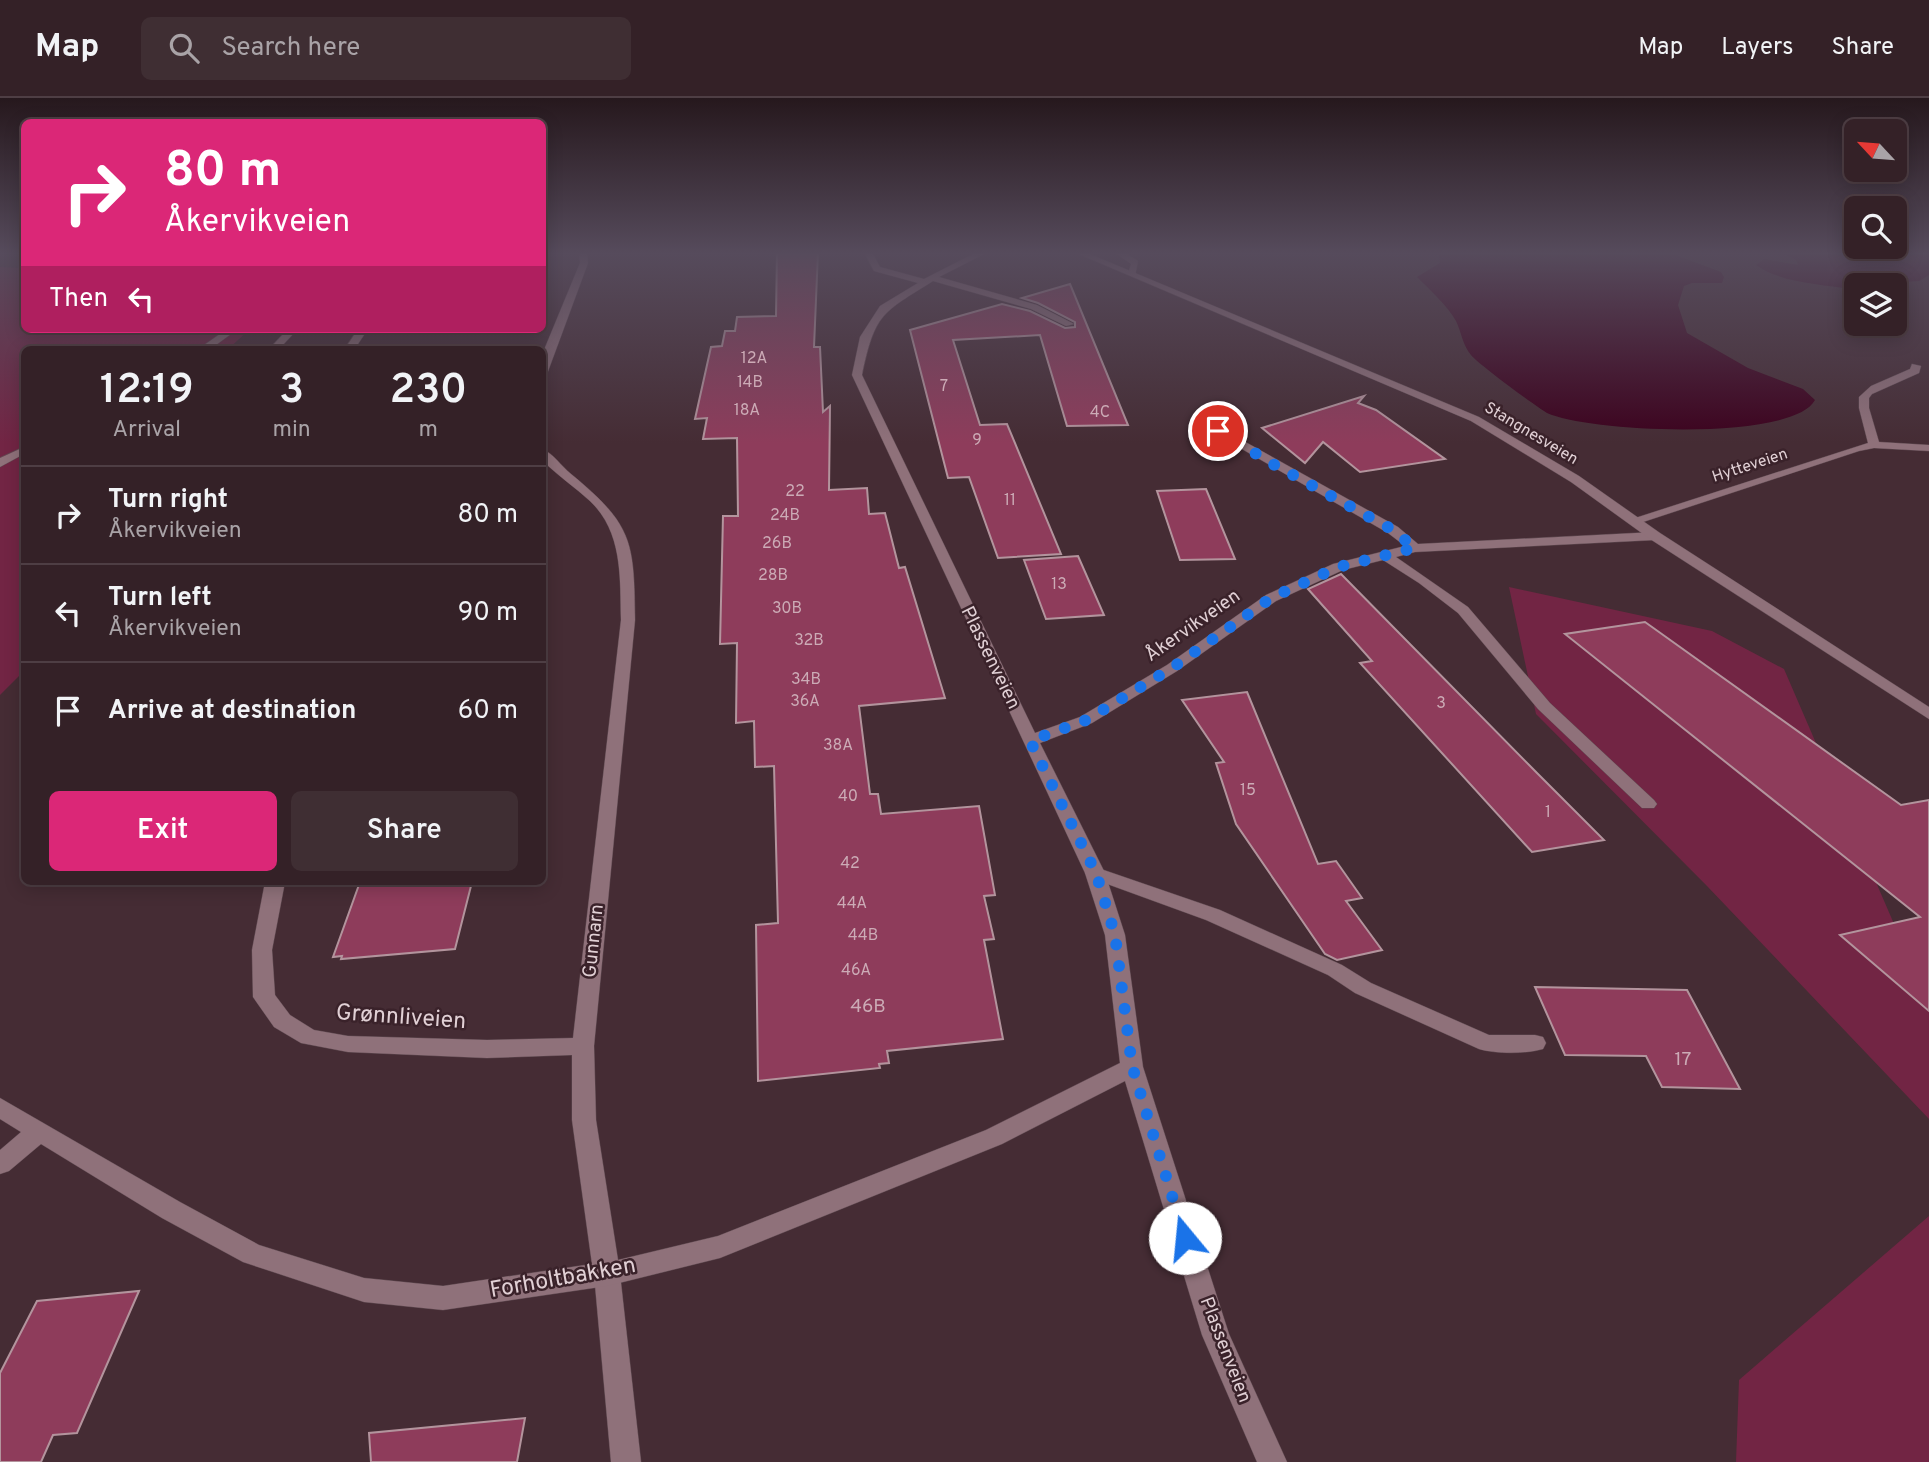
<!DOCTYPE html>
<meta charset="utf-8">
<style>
:root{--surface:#342127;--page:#3f2e33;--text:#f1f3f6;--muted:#a9a3a7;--line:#4e3e44;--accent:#db2777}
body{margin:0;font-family:Overpass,sans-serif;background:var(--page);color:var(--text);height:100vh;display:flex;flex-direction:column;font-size:26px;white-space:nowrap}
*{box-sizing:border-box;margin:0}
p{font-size:23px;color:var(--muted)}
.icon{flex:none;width:38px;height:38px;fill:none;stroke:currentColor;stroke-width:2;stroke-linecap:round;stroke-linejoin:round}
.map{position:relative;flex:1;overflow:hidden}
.side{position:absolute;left:21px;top:248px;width:525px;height:539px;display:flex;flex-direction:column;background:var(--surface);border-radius:10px;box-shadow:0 4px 18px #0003,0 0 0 2px var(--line)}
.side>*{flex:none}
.guide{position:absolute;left:21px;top:21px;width:525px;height:214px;border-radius:10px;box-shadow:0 4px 18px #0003,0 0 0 2px var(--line);background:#db2777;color:#fff;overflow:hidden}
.needle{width:46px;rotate:296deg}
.tools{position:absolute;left:1844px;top:21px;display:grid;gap:14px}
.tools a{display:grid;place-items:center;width:63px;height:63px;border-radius:10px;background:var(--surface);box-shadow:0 4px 18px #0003,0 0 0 2px var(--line);font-size:35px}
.pin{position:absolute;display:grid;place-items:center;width:60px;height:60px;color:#fff;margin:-30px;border:4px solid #fff;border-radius:50%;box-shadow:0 2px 7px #0007}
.me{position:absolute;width:77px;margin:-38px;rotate:343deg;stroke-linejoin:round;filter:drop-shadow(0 0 5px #0008)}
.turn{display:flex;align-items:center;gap:24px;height:147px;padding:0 28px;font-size:32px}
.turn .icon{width:91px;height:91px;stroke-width:2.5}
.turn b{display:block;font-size:49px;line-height:60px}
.then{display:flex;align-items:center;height:66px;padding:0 28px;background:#0003;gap:14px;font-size:26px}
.eta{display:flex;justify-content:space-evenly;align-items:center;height:119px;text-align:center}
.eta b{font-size:42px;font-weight:600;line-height:49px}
.cta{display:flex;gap:14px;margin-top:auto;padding:14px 28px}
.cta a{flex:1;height:80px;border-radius:10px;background:var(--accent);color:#fff;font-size:28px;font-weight:600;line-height:80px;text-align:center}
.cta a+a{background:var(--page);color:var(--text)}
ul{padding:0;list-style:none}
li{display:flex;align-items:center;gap:21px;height:98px;padding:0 28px;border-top:2px solid var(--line)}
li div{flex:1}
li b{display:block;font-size:26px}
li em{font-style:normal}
header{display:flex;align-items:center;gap:42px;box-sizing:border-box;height:98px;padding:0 35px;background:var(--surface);border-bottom:2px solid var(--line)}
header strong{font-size:33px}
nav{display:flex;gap:38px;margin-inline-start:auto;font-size:24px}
.search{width:490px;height:63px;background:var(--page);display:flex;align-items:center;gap:18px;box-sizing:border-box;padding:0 24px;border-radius:10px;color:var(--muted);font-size:26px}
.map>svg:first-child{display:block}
.green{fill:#722544}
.water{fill:#3c011d}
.building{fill:#8e3c5b;stroke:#b3949d;stroke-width:2}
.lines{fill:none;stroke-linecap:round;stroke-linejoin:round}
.lane-casing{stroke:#5e4950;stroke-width:1}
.street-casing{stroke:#5e4950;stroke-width:1}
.secondary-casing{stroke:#5e4950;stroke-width:1}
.lane{fill:#8f717a;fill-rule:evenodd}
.street{fill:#8f717a;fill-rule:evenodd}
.secondary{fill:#8f717a;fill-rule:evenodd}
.route{stroke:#1a73e8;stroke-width:12;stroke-dasharray:0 21.6}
.labels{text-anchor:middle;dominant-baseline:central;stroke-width:5;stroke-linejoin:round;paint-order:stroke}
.number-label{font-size:16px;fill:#ccabb6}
.far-street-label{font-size:16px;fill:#e1d0d5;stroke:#3a222a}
.street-label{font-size:19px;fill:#e1d0d5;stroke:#3a222a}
.near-number-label{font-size:19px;fill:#ccabb6}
.near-street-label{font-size:23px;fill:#e1d0d5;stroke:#3a222a}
</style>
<header>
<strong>Map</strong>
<div class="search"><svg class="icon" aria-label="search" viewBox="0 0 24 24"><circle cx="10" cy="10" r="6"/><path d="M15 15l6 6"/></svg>Search here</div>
<nav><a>Map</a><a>Layers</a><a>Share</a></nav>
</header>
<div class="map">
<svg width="1929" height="1364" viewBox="0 0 1929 1364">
<rect width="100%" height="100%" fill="#452c34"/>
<!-- green -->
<g class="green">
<path d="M0,169l24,1v61h226l-23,21h-203v321l-24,24z"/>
<path d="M1509,489l203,44 72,38 123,285 22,24v141l-222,-233 -171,-172z"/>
<path d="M1929,1118v246h-193l3,-82z"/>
</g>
<!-- water -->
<g class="water">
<path d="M1433,154h244l1,4 43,16 3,5 -2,6h-30l-8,3 -6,19 9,28 61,35 55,21 12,11c-23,42 -227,32 -268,13 -9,-5 -70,-50 -76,-58 -8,-9 -10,-24 -15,-34 -9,-16 -26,-31 -39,-44l23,-14 -1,-8z"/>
<path d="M1781,154h148v23l-10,6 -62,4v3l-7,1c-29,-5 -69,-6 -94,-24l8,-6 34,6 -2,-5z"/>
</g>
<!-- building -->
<g class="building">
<path d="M777,154h41l-4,95h6l3,65 7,-6 -1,84 38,-2 2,26 16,-1 14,55 6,-1 40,131 -86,8 11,88h8l3,20 98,-8 16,89 -11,1 10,43 -10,1 19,99 -116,12 2,12 -10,1 1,4 -122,13 -2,-156 22,-2 -4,-157 -19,1 -1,-46 -18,2 1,-80 -17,1 3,-128h15l-1,-78 -34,1 4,-21 -12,1 16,-72 11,-1 3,-15h10l2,-14 39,-1z"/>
<path d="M1070,186l58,141 -61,1 -27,-91 -87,5 27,85 27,-1 54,130 -63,4 -29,-81 -21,1 -38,-148 92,-26 28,7 35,17 10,-1v-5l-37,-19 -16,-5z"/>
<path d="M1364,298l-6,7 18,7 69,49 -85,13 -37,-30 -18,21 -43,-35z"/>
<path d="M1206,391l29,70 -55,1 -23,-69z"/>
<path d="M1078,458l26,59 -58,4 -22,-59z"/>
<path d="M1341,476l196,199 67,67 -72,12 -172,-189 12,-2 -64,-72z"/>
<path d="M1645,524l256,183 28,-5v211l-89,-76 80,-18 -355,-283z"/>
<path d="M1247,594l71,172 18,-3 26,37 -16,3 36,49 -45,10 -12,-6 -89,-130 -20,-61 8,-1 -42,-62z"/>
<path d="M360,784h112l-17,67 -114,10 1,-3 -9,1z"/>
<path d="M1535,889l152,3 53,99 -78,-2 -16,-31 -81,-1z"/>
<path d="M139,1193l-62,142 -24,2 -12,27h-41v-89l37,-72z"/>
<path d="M525,1320l-8,44h-146l-2,-29z"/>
</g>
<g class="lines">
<defs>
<g id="lane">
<path d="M1114,154h10l14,9 -3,15 -7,-2 3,-10z"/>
<path d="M288,231h10l-20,21h-10z"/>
<path d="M1095,769l125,43 122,55 29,18 118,52h46l8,2 3,6 -3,6c-17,5 -47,5 -64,0l-124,-56 -27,-18 -122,-55 -118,-43 -3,-4 3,-4z"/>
<path d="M607,1164l9,4 4,8 21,188h-30l-17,-188 4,-8z"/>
</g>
<g id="street">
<path d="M579,154h8l1,11 -41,111 -5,3 2,-27 36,-87z"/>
<path d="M864,154h8l8,15 44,12 53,-27h11l-49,25 98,28 37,19 -8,2 -35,-17 -98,-28c-51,32 -58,32 -71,94l173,358 45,-16 87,-52 99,-70 67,-31 72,-18 -17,-13 -174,-100v-4h8l176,98 20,17 237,-12 7,4 -7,4 -240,12 -19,5 72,50 82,96 104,97 3,4 -3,4h-12l-104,-99 -80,-96 -39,-30 -36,-23 -40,10 -67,31 -99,70 -85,52 -52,20 65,130 20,62 18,132 86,267 58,128h-30l-55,-127 -77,-254 -123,63 -282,114 -113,28 -164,24 -79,-8 -121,-40 -81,-44 -121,-74 -32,27 -9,3v-24l21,-18 -21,-13v-21l180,104 79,43 105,33 79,8 149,-22 -20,-144v-65l-85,3 -139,-6 -47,-9 -27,-16 -21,-30 -1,-47 13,-68h20l-13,68 3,45 15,20 24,15 34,6 139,4 86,-2 48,-418c-1,-42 2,-88 -31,-119 -15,-14 -32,-25 -47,-40l-1,-12c11,4 19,17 29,25 62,51 63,67 64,146l-41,426 2,74 22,140 100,-24 268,-106 134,-67 -15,-128 -20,-62 -233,-498 8,-38 20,-31 38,-23 -44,-12z"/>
<path d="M358,231h10l-14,21h-10z"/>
<path d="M1912,266l9,2 -2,7 -47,21 -3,4v10l10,34 50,3v6l-55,-3 -15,3 -219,72h-10l-1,-3 239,-77 -9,-35v-11l12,-11 39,-17z"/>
</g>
<g id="secondary">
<path d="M1074,154h11l394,165 100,59 81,57 269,174v12l-279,-180 -79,-57 -100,-61z"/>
<path d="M227,231h11l-29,21h-12z"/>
<path d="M24,349v7l-24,13v-9z"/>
</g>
</defs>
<!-- lane casing -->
<use href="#lane" class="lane-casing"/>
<!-- street casing -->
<use href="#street" class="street-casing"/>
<!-- secondary casing -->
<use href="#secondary" class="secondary-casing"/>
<!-- lane -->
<use href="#lane" class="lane"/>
<!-- street -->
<use href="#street" class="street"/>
<!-- secondary -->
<use href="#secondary" class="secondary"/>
</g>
<!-- sky -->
<linearGradient id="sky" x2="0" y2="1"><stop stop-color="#26181d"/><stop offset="0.45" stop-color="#564b5c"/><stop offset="1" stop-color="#564b5c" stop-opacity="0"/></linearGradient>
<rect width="1929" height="345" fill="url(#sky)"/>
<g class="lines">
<!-- route -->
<path class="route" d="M1185,1140l-53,-172 -17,-131 -19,-62 -66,-132 56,-21 86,-52 99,-70 67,-31 77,-19 -22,-18 -120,-66 -55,-33"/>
</g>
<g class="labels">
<!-- number labels -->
<g class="number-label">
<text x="754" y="261">12A</text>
<text x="750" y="285">14B</text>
<text x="944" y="289">7</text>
<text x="747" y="313">18A</text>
<text x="1100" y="315">4C</text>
<text x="977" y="343">9</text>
<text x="795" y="394">22</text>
<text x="1010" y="403">11</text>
<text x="785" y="418">24B</text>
<text x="777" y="446">26B</text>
<text x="773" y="478">28B</text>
<text x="1059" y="487">13</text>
<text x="787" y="511">30B</text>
<text x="809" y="543">32B</text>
<text x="806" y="582">34B</text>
<text x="805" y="604">36A</text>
<text x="1441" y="606">3</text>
<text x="838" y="648">38A</text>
<text x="1248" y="693">15</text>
<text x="848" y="699">40</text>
<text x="1548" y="715">1</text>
<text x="850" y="766">42</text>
<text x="852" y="806">44A</text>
<text x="863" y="838">44B</text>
<text x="856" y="873">46A</text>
</g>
<!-- far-street labels -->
<g class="far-street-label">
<text transform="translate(1531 336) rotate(31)">Stangnesveien</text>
<text transform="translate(1750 368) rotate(-18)">Hytteveien</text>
</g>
<!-- street labels -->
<g class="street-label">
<text transform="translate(1193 528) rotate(-35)">Åkervikveien</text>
<text transform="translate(990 560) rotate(64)">Plassenveien</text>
<text transform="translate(594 843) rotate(-84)">Gunnarn</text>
<text transform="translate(1225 1252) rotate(69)">Plassenveien</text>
</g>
<!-- near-number labels -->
<g class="near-number-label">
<text x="868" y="909">46B</text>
<text x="1683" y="962">17</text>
</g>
<!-- near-street labels -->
<g class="near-street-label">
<text transform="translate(401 920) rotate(4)">Grønnliveien</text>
<text transform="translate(563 1181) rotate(-10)">Forholtbakken</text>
</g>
</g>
</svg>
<div class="tools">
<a><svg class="needle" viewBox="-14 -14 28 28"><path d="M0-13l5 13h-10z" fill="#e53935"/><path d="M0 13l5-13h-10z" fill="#a9a3a7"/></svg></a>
<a><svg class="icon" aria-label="search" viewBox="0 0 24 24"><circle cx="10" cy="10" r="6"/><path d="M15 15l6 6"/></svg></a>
<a><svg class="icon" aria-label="layers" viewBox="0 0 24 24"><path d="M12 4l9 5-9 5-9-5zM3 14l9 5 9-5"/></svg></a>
</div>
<div class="pin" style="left:1218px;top:333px;background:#d93025"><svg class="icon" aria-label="arrive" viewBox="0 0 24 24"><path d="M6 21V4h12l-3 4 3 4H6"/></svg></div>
<svg class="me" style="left:1185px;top:1140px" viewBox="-20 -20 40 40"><circle r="19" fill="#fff"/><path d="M0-13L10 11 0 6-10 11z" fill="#1a73e8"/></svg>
<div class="guide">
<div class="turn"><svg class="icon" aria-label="right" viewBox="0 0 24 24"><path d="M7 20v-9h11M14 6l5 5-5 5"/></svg><div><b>80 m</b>Åkervikveien</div></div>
<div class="then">Then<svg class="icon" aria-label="left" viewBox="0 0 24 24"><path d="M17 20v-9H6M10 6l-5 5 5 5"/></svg></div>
</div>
<section class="side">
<div class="eta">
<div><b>12:19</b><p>Arrival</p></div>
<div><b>3</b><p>min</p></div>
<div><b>230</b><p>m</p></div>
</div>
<ul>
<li><svg class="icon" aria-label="right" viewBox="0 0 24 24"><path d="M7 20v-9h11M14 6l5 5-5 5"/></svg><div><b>Turn right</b><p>Åkervikveien</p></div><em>80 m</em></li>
<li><svg class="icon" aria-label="left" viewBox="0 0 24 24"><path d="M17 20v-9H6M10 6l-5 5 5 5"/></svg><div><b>Turn left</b><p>Åkervikveien</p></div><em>90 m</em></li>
<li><svg class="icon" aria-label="arrive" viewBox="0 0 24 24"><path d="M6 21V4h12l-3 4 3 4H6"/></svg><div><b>Arrive at destination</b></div><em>60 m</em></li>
</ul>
<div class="cta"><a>Exit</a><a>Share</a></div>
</section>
</div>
